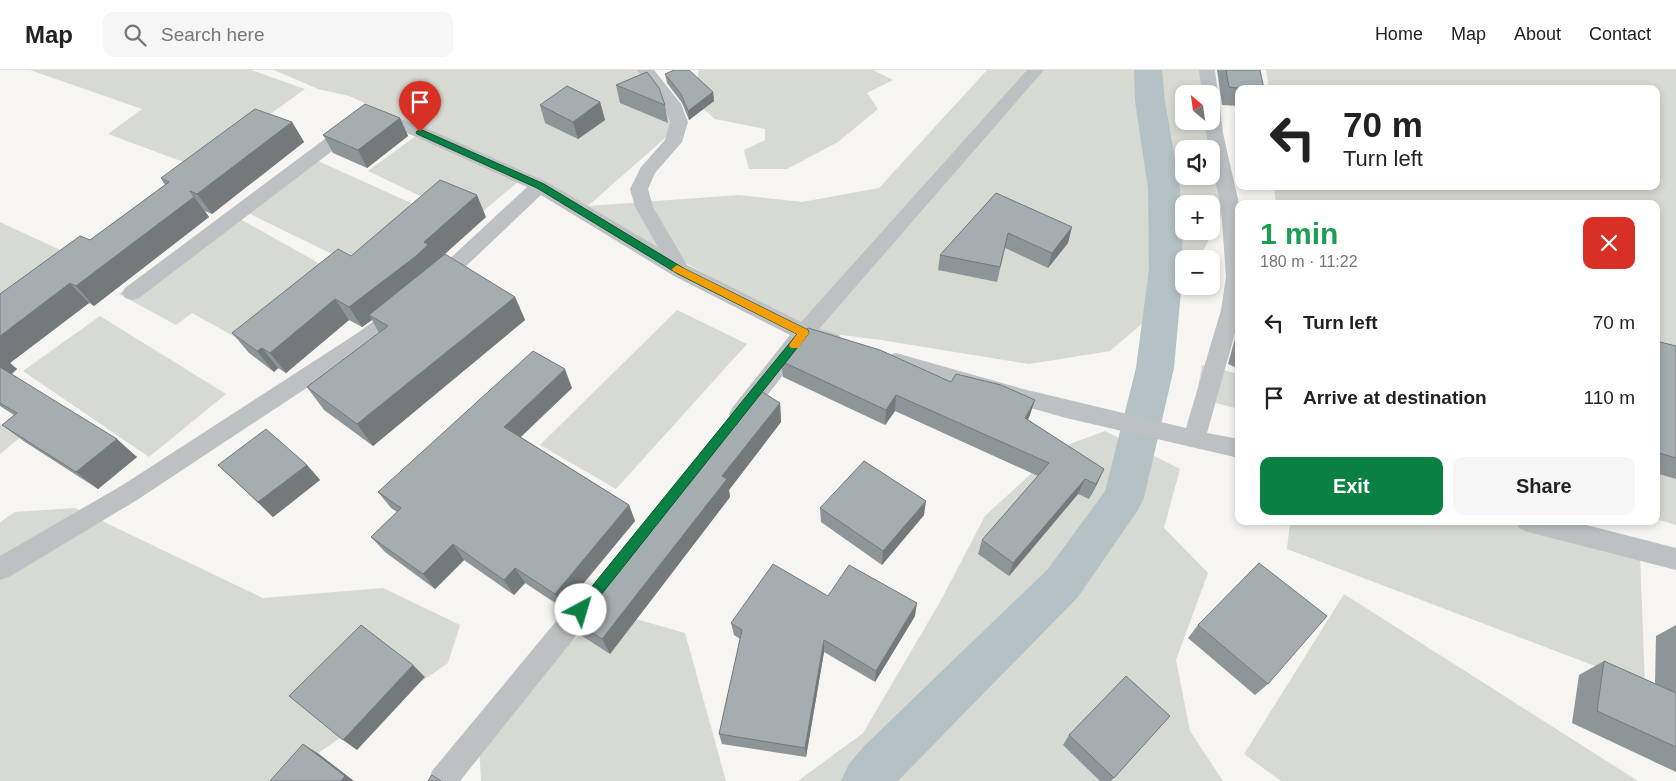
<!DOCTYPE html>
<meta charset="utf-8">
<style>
:root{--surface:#fff;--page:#f6f6f6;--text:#222;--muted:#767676;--line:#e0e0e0;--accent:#0b8043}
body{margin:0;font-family:Helvetica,sans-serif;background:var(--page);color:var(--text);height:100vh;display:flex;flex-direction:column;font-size:19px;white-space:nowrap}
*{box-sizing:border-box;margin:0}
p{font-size:16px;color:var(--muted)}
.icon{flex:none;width:28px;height:28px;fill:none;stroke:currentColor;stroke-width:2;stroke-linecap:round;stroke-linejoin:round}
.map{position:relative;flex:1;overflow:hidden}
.details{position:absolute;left:1235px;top:130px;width:425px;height:325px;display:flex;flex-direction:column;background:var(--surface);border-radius:10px;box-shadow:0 2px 8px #0003}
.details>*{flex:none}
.hud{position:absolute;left:1235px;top:15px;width:425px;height:105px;border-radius:10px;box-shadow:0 2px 8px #0003;background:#fff;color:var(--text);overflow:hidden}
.needle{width:32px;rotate:331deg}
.fabs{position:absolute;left:1175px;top:15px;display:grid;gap:10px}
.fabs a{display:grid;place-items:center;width:45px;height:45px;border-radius:10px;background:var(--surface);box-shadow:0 2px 8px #0003;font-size:25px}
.pin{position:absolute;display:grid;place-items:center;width:42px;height:42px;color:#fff;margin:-51px -21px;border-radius:50% 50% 50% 0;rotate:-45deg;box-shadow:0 0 5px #0007}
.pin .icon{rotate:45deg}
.me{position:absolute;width:55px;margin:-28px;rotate:39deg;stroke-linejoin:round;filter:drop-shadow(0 0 4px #0008)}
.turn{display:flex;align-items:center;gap:18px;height:105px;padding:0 25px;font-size:22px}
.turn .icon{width:65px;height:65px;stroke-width:2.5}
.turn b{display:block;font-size:35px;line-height:42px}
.round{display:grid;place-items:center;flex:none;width:52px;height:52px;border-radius:10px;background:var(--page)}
.head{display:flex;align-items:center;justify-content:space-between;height:85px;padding:0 25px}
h1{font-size:30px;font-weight:700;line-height:38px;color:#1e9e55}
.primary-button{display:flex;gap:10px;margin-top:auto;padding:10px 25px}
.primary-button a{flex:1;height:58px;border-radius:10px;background:var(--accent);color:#fff;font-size:20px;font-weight:700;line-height:58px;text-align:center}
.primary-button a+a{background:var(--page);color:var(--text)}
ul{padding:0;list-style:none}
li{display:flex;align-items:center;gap:15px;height:75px;padding:0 25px}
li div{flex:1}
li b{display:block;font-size:19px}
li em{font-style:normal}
header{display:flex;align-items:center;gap:30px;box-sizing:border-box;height:70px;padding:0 25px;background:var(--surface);border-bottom:1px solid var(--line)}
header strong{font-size:24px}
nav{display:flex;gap:28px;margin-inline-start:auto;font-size:18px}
.search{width:350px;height:45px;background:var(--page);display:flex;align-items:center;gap:12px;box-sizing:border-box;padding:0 18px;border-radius:10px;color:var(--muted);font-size:19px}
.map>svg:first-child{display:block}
.green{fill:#d6dad2;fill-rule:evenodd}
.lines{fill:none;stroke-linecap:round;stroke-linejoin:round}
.canal{fill:#b5c2c5;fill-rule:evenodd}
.lane{fill:#bdc1c4;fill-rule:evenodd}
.wall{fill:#8e9598}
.shaded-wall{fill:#74797c}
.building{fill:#a5adb1;stroke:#74797c}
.route{fill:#0b8043;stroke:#07532c}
.slow{fill:#f59e0b}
</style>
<header>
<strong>Map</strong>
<div class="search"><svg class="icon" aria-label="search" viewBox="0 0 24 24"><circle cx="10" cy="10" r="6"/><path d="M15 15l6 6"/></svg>Search here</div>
<nav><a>Home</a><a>Map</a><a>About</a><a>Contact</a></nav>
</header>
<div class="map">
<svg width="1676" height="711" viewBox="0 0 1676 711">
<rect width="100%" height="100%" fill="#f6f5f2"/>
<!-- green -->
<g class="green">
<path d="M30,0h221l54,19 -108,78 -89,-33 34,-25z"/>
<path d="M274,0h377l31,53 -94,83 151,-11 63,7 77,-14 108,-118h214l2,24h-19v27h21l5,28h-26v27h27v-24l14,56 -26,51h-15l-1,30 -73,62 -81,13 -148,-24 -79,-10 -253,-146 -200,-88 -31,-7zM1184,134h27v27h-27z"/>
<path d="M699,0h174l20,10 -26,13 11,16 -40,33 -51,27h-38l-5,-19 21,-10v-11l-50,-10 -22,-19z"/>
<path d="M1266,0h410v296l-20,-4v-158h-380l-2,-18h382v-97h-387z"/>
<path d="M417,65l102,46 -37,31 -41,-6 -73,-35z"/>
<path d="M316,90l117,53 -68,57 -119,-58z"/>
<path d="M231,144l120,67 -60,12 -56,44 -43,-24 -16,12 -57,-31z"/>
<path d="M0,152l84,39 -84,62z"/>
<path d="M677,240l70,34 -131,145 -76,-44z"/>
<path d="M100,246l126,78 -77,63 -126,-86z"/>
<path d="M1202,295l37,9v35l-43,-11z"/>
<path d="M0,354l22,12 -22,18z"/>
<path d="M1105,361l75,38 -16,59 44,45 -32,87 14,71 33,50h-425l65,-48 77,-131 45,-86 74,-68z"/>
<path d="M1656,394l20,5v56l-20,-6z"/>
<path d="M75,438l188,90 120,-10 77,37 -12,38 -170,118h-278v-259l15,-10z"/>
<path d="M1290,451h220l130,34 5,130 -358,-136z"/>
<path d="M1344,524l294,187h-357l-37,-27z"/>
<path d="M615,543l70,20 41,148h-245l-2,-38 44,-71z"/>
</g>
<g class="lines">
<!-- canal -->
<path class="canal" d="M1134,0h28l3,31 15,88 3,80 -9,99 -30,130 -6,12 -60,87 -180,184h-57l8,-17 15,-18 184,-177 57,-78 31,-123 13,-99 -1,-80 -13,-88z"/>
<!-- lane -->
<g class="lane">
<path d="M637,0h17l27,34 7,18 -6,20 -27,31 -7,16 5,18 34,58 114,57 226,-252h17l-225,259 20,6 4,6 -4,6 -7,2 -23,-7 -61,78 -8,3 -8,-3 -3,-6 3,-6 58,-73 -116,-59 -133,-81 -97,92 -7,2 -7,-2 -3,-5 3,-5 97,-90 -113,-51 -41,-16 -234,178 -7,2 -7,-2 -3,-5 3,-5 240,-179 6,-1 55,20 121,54 111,65 -23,-40 -5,-18 11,-22 24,-27 5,-18 -6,-17z"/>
<path d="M1199,0h16l3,24 -2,4 -5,1v-5h-9z"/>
<path d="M1211,33l6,1 3,4 3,25 16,71v115l-32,114 32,6v19l-173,-40 -178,-51 -3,-6 3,-6 8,-2 127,36 163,39 35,-118 5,-33 -5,-71 -10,-44v-13h-2l-5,-28h7z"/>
<path d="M402,232l7,3 3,5 -3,5 -36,29 -236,156 -128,77 -9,3v-24l121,-70 238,-154 36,-27z"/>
<path d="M1516,451h55l105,27v22l-148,-38 -9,-4z"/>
<path d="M591,516l9,4 4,8 -4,8 -140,175h-32l4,-10 150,-181z"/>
</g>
</g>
<!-- wall -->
<g class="wall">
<path d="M1217,0h43l4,19h-25v17l-17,-1z"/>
<path d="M665,4l48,18 1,9 -25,19 -7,-17 -15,-20z"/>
<path d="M616,15l49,20 3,18 -48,-20z"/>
<path d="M600,32l5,18 -27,19 -33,-16 -5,-18z"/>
<path d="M400,48l8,18 -41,32 -34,-15 -10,-18z"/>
<path d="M292,52l12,20 -92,72 -7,-3 4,6 -115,89 -5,-3 -79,60 7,6 -5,5 125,83 -39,32 -73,-47 -23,-17 12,-10 -14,-9v-112l90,-54 75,-55 -4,-7z"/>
<path d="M996,123l72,50 -20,25 -43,-20 -8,34 -59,-12 2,-15z"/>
<path d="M486,147l-45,40 74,40 10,23 -152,126 -49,-36 -17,-23 72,-54 -7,-13 -10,7 -13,-7 -63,53 -8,-5 -4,4 -25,-19 -17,-20 119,-77z"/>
<path d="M1239,261v38l-11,-5 8,-29z"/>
<path d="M1656,271l20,5v133l-20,-6z"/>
<path d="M781,291l170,21 79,33 -2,5 76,49 -7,15 -8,15 -11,-5 -69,82 -31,-22 4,-14 56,-64 -143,-65 -10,14 -102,-48z"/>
<path d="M572,318l-51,49 108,68 6,16 -72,87 -38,-25 -11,12 -50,-35 -29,29 -50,-37 -14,-15 26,-25 -6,-4 -13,-16z"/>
<path d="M780,333l1,19 -52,68 1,7 -120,157 -31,-20 -9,-15z"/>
<path d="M218,395h89l13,15 -47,37z"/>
<path d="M820,438l104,7 -42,50 -61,-43z"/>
<path d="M828,526l87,20 -40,66 -51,-30 -18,105 -84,-13 -3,-10 21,-95 -6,-4 -3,-12z"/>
<path d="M1198,555l70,59 -13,11 -67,-57z"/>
<path d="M1676,555v147l-104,-49 7,-48 25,-14 51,23 1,-48z"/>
<path d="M1170,646l-59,65h-11l-37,-36 6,-10z"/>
</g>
<!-- shaded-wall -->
<g class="shaded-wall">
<path d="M713,22l1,9 -25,19 -1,-9z"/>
<path d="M600,32l5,18 -27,19 -5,-17z"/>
<path d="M400,48l8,18 -41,32 -9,-18z"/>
<path d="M292,52l12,20 -92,72 -15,-20z"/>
<path d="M477,125l9,22 -50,45 -67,53 3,5 -10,7 -13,-20z"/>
<path d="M194,127l15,20 -115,89 -18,-20z"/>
<path d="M1072,157l-4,16 -20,25 4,-15z"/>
<path d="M70,213l19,20 -79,60 7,6 -9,7 -8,-6v-34z"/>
<path d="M515,227l10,23 -152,126 -16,-22z"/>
<path d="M335,229l14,21 -63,53 -16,-20z"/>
<path d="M262,278l16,20 -4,4 -17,-21z"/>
<path d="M565,299l7,19 -59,56 -9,-17z"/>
<path d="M896,325l-1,16 -10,14 1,-15z"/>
<path d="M1035,330l-5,15 -10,18 5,-15z"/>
<path d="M780,333l1,19 -52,68 1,7 -120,157 -8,-15 120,-163z"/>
<path d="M117,369l20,18 -39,32 -22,-17z"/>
<path d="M307,395l13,15 -47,37 -15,-15z"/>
<path d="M1104,399l-7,15 -8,15 7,-15z"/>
<path d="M1085,409l-7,15 -69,82 4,-13z"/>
<path d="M926,431l-2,14 -42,50 1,-14z"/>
<path d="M629,435l6,16 -72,87 -8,-14z"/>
<path d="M453,474l11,16 -29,29 -12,-15z"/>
<path d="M515,498l10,15 -11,12 -10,-15z"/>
<path d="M917,533l-2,13 -40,66 1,-11z"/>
<path d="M824,570v12l-18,105 -1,-9z"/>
<path d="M413,595l12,12 -68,73 -14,-10z"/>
<path d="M303,674l16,10 35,27h-13z"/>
</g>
<!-- building -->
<g class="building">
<path d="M674,0h15l24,22 -25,19 -7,-17 -16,-20z"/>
<path d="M1226,0h34l4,19h-17l-18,-2z"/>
<path d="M647,2l12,16 6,17 -49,-20z"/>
<path d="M567,16l33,16 -27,20 -33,-17z"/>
<path d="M365,34l35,14 -42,32 -35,-15z"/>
<path d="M255,39l37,13 -95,72 -7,-3 4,6 -118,89 -6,-3 -70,53v-42l80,-58 10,4 79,-58 -8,-4z"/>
<path d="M440,110l37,15 -53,47 4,3 -12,11 -67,51 -14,-8 -65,54 -8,-5 -5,3 -25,-18 106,-84 13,7z"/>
<path d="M996,123l76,34 -20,26 -44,-20 -8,34 -60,-12z"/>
<path d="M445,184l70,43 -158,127 -50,-37 81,-61 -19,-11z"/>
<path d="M808,258l72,22 71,32 5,-8 45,11 34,15 -10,18 79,51 -8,15 -11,-5 -72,84 -31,-23 67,-77 -153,-68 -10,15 -105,-49z"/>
<path d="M1656,271l20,5v112l-20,-6z"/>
<path d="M533,281l32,18 -61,58 125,78 -74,89 -40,-26 -11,12 -51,-36 -30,30 -52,-37 30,-29 -23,-16z"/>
<path d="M0,297l117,72 -41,33 -74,-47 15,-12 -17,-10z"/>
<path d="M756,318l24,15 -58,73 5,3 -125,160 -32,-20z"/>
<path d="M266,359l41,36 -49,37 -40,-37z"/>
<path d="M864,391l62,40 -43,50 -63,-43z"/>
<path d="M1259,493l68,53 -59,68 -70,-59z"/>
<path d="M773,494l55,32 21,-31 68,38 -41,68 -52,-31 -19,108 -86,-14 23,-104 -11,-7z"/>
<path d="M361,555l52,40 -70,75 -54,-44z"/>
<path d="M1604,591l72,32v54l-79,-36z"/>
<path d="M1126,606l44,40 -56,62 -45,-43z"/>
<path d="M303,674l42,32 -4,5h-71z"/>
<path d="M432,705l9,6h-13z"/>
</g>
<!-- route -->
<path class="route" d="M420,59l124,55 141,85 123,61 1,3 -224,282 -4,1 -5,-1 -2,-5 2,-4 221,-272 -119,-60 -141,-86 -120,-54 -1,-2z"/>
<!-- slow -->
<path class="slow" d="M677,195l131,65 1,3 -11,15h-7l-2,-3 8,-11 -124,-63 -1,-2z"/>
</svg>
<div class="fabs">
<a><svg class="needle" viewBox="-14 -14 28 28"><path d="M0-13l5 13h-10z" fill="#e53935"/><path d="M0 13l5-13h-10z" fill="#767676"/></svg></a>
<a><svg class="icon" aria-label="sound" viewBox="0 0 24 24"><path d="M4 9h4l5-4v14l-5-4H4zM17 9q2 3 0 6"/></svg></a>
<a>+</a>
<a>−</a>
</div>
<div class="pin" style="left:420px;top:62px;background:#d93025"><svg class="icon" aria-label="arrive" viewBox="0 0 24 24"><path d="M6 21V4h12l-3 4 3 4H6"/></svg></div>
<svg class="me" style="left:581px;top:540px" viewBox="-20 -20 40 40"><circle r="19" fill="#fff"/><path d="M0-13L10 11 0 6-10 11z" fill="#0b8043"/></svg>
<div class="hud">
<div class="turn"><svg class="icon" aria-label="left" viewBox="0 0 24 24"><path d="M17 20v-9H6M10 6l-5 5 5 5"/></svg><div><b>70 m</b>Turn left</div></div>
</div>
<section class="details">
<div class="head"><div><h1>1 min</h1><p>180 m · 11:22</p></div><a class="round" style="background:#d93025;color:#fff"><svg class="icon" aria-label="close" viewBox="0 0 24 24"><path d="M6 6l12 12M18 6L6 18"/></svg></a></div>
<ul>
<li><svg class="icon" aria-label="left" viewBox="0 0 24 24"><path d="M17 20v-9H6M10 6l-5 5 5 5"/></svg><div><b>Turn left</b></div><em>70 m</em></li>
<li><svg class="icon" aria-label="arrive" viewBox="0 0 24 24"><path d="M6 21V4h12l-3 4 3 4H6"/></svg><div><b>Arrive at destination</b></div><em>110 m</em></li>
</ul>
<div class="primary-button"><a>Exit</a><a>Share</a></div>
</section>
</div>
